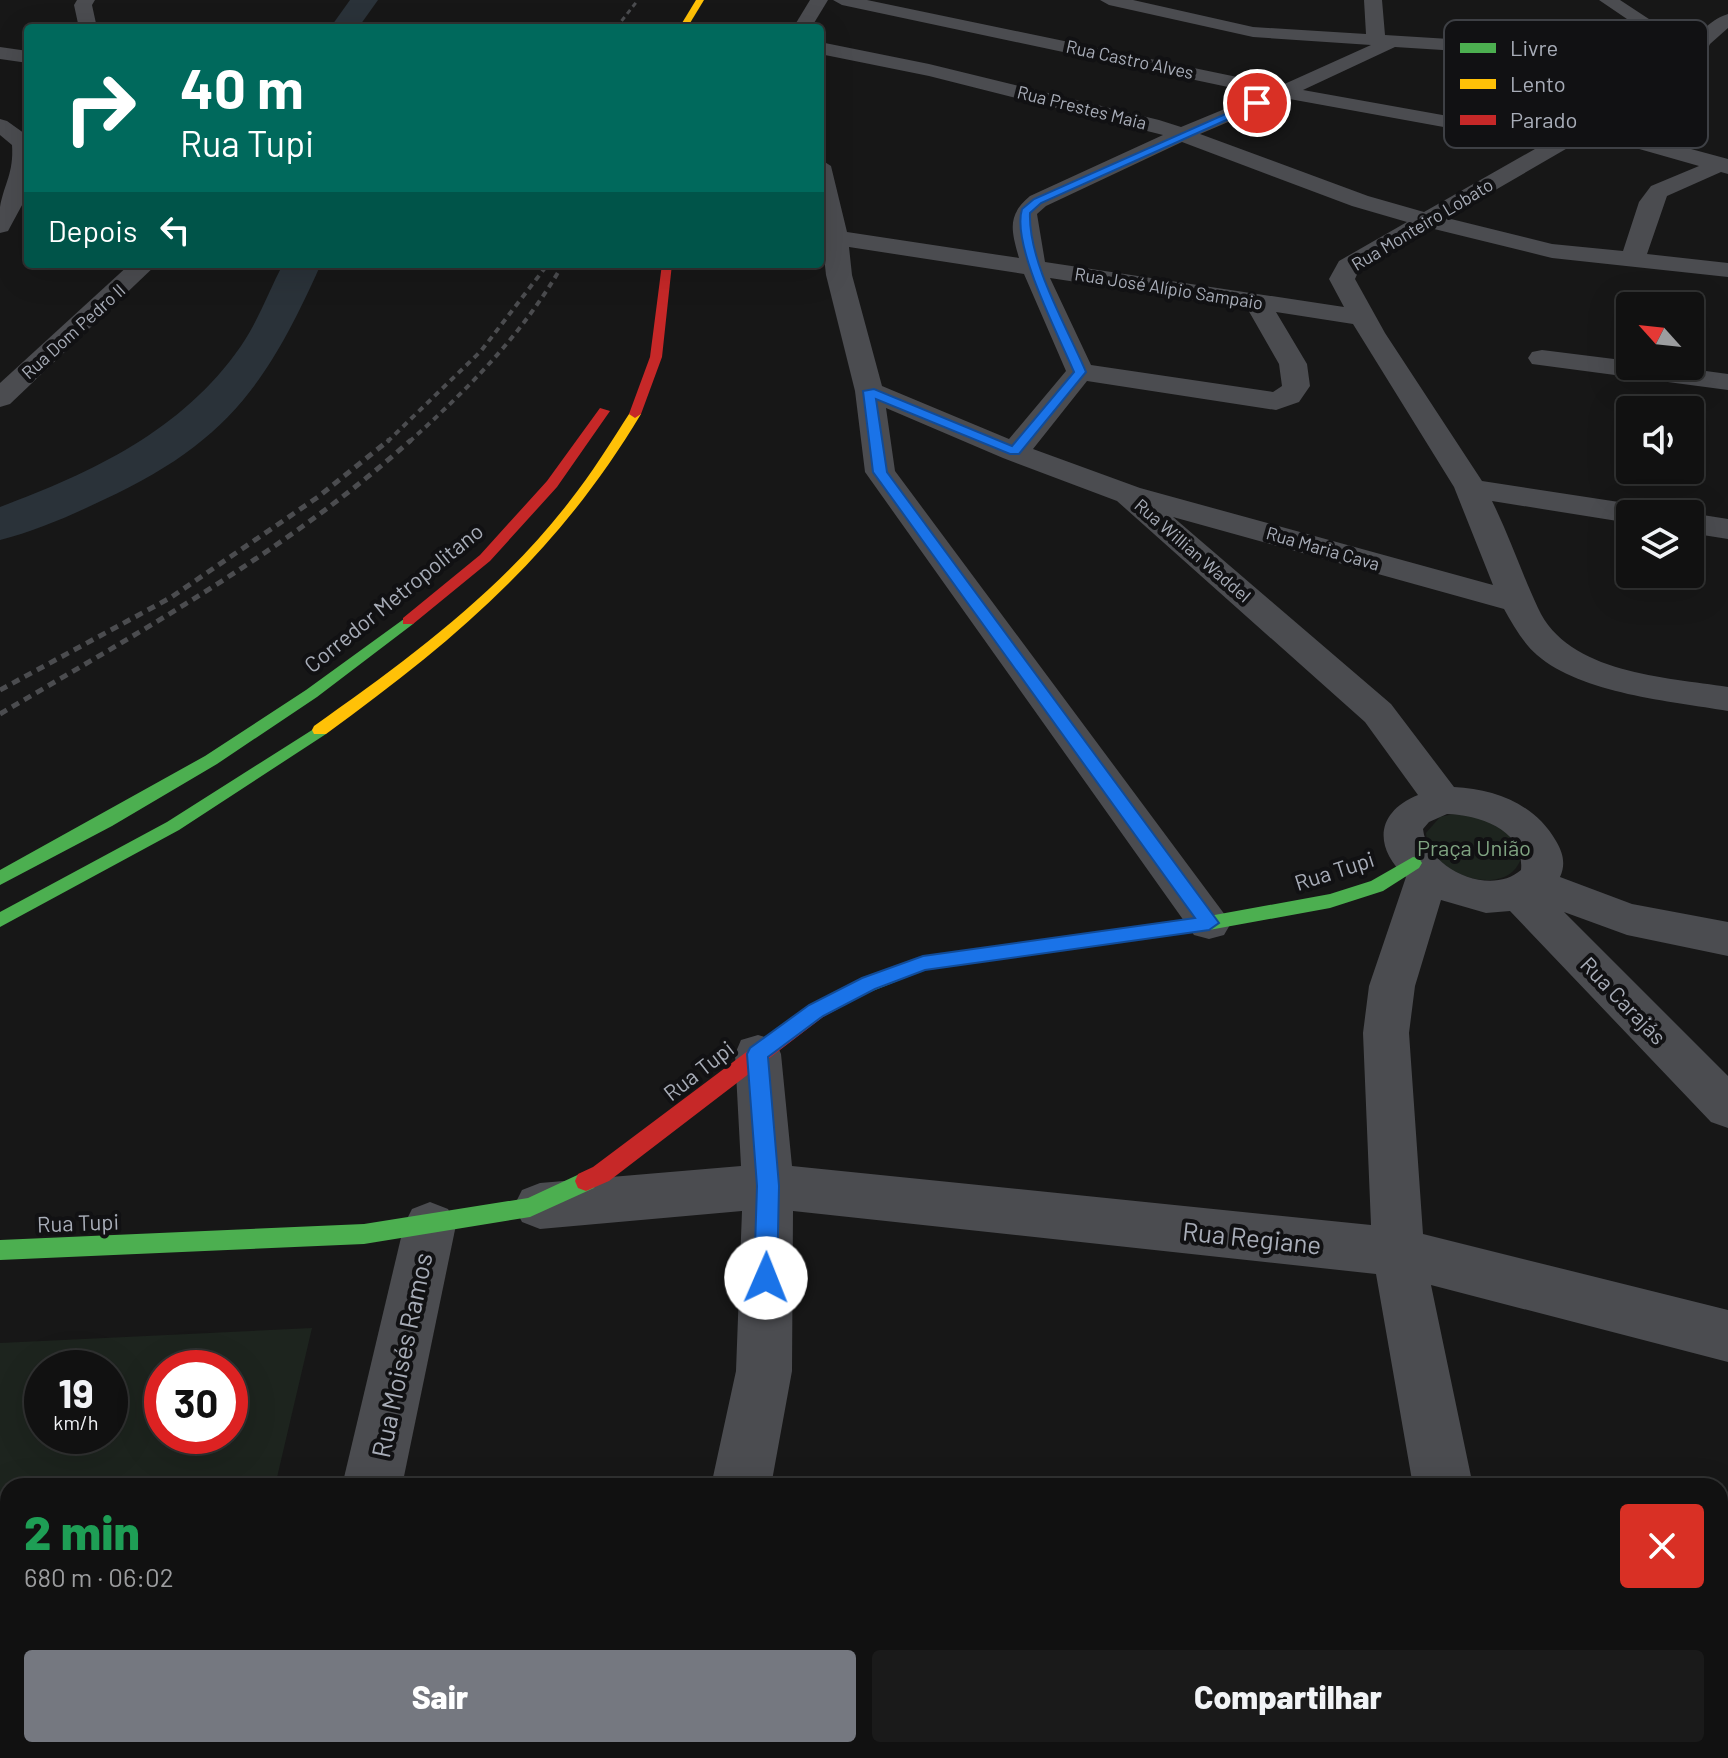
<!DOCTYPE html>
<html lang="pt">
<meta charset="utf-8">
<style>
:root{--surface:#111;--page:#1a1a1a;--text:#f1f3f6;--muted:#9c9d9f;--line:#303131;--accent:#757880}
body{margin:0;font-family:Barlow,sans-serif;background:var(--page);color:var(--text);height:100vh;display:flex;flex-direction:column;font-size:30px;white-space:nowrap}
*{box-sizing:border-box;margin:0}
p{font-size:26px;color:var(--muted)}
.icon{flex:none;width:44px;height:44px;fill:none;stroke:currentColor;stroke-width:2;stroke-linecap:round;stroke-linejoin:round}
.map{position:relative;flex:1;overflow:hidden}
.details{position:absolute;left:0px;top:1478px;width:1728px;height:280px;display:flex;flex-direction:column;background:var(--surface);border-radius:24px 24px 0 0;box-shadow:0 8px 32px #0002,0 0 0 2px var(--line)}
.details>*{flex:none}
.top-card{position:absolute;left:24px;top:24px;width:800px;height:244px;border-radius:8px;box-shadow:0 8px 32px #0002,0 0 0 2px var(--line);background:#00695c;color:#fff;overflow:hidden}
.needle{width:52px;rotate:297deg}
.fabs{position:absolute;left:1616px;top:292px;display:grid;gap:16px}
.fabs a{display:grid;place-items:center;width:88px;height:88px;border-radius:8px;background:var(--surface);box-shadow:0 8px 32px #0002,0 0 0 2px var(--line);font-size:40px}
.speed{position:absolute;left:24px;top:1350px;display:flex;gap:16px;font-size:40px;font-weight:700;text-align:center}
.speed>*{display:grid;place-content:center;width:104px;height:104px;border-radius:50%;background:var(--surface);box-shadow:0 8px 32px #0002,0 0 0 2px var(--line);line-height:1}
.speed small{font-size:20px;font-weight:400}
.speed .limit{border:12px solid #d22;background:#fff;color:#111}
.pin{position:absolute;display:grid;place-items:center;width:68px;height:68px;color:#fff;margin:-34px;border:4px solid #fff;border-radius:50%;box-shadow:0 2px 8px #0007}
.me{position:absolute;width:88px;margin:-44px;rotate:1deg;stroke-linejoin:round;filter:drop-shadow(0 0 6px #0008)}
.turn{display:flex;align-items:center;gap:28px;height:168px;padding:0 24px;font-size:36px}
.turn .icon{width:104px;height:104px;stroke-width:2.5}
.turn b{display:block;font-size:56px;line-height:68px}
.then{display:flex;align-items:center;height:76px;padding:0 24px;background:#0003;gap:16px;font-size:30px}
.round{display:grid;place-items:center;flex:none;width:84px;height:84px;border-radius:8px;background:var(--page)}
.summary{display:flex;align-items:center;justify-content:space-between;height:136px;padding:0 24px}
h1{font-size:48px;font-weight:800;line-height:60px;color:#1e9e55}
.primary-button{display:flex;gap:16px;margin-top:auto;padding:16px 24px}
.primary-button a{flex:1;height:92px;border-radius:8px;background:var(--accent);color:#fff;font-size:32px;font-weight:800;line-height:92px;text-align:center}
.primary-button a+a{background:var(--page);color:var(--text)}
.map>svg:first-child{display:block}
.green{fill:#1d241e;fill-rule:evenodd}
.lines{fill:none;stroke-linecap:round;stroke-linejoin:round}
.river{fill:#2a3239;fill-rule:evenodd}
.street{fill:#4b4c50;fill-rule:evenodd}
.fast{fill:#4caf50;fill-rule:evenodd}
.slow{fill:#ffc107;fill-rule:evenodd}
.jam{fill:#c62828;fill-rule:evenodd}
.rail-far2{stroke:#4b4c4f;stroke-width:3;stroke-dasharray:5 4;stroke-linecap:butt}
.rail-far1{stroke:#4b4c4f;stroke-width:4;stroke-dasharray:6 5;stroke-linecap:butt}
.rail{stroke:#4b4c4f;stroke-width:5;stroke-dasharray:8 6;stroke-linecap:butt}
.route{fill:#1a73e8;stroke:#114b97;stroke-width:2}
.labels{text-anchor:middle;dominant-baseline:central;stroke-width:8;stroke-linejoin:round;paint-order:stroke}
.far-street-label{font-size:18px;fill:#a8adb8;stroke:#111113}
.street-label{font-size:22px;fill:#a8adb8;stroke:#111113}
.park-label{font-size:22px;fill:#7fa381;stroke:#111113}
.near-street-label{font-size:26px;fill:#a8adb8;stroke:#111113}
.key{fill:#111113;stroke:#3e4045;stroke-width:2}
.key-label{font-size:22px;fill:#a8adb8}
</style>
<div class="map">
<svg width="1728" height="1758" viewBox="0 0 1728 1758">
<rect width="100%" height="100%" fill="#171717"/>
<!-- green -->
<g class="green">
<path d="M1453,814c35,4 51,8 69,40 -9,48 -94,23 -96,-21l14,-16z"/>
<path d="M312,1328l-37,158h-267v264h205l-2,8h-211v-415zM42,1368h68v68h-68zM162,1368h68v68h-68z"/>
</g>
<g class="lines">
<!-- river -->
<g class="river">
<path d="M350,0h28l-20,28h-28z"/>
<path d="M283,264h38c-54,121 -95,179 -218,236 -33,16 -68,31 -103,40v-33c93,-35 182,-76 241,-161 17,-25 28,-55 42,-82z"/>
</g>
<!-- street -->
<g class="street">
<path d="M77,0h18l-3,5 5,23h-18l-5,-23z"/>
<path d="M810,0h18l-17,28h-18z"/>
<path d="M833,0h34l413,86 91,-41 -118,-8 -144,-32 -9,-5h33l120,27 113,7 -2,-34h18l3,35 292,18 -78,-53h21l70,46c7,-13 24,-28 38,-32v14l-18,16 -14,29 -90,53 122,33v15l-7,-2 -54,24 -20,58 81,9v14l-176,-19 -122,-30 -71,42 -4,9 30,54 97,148 150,23 11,3 5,7h-18v9l-138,-22c17,34 30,73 46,107 30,66 128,69 190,79v24c-57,-10 -146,-17 -191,-56 -14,-12 -24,-30 -33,-46l-331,-92 218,187 63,83c41,2 81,17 102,54 7,12 10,23 4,36l72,27 96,18v34l-101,-21 -63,-23 164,164v52l-17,-6 -201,-211 -24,2 -45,-13 -26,86 -6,47 14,201 305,76v52l-297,-77 42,201h-60l-37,-212 -583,-63 -1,160 -21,115h-60l25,-115 6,-160 -202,18 -18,-7 -8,-16 8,-16 18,-7 201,-17 -6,-112 6,-14 17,-5 17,5 6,14 11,112 579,59 -8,-192 6,-47 37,-109c-33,-30 -30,-65 12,-82l-53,-73 -248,-221 -114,-43 -117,-50 9,63 336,452 -7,12 -15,4 -15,-4 -329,-463 -10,-81 -29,-116 -6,-56v-60l11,7 16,66 172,26c-8,-28 -12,-43 11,-62l133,-61 -234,-59 -109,-22v-12l109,22 230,56 22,7 80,-33 -419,-89zM1395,47l286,18 -122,71 -256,-46zM1284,98l258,47 -118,67 -56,-16 -168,-62zM1590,135l109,31 -48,20 -12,16 -16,49 -71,-7 -105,-26zM1182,142l170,64 55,16 -68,39 -10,18 15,28 -299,-45 -8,-48 9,-8zM849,247l175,27 42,97 -57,68 -127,-53 -30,-111zM1050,278l197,30 32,56 3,22 -9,6 -182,-27zM1276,312l77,12 101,163 39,98 -353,-97 -107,-39 54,-68 189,29 23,-8 11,-16 -3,-22zM1447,814c33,1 78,16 74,56 -31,27 -94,-1 -98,-41l6,-7z"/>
<path d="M0,47l28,4v12l-28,-4z"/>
<path d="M0,119l7,2 21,15v58l-20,37 -8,2c0,-8 0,-18 0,-26 4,-23 14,-34 12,-62l-12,-10z"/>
<path d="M130,264h27l-147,140 -10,3v-24z"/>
<path d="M1542,350l88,11v5h39l59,8v16l-196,-26 -4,-6 4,-6z"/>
<path d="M1690,513l38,6v20l-38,-6v-19h-2z"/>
<path d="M430,1202l18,7 8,16 -54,261h-60l62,-261 8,-16z"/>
<path d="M281,1750h66l-2,8h-66z"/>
<path d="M657,1750h66l-1,8h-66z"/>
<path d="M1461,1750h66l1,8h-66z"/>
</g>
<!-- fast -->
<g class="fast">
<path d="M408,616l7,5 -2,3 -96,73 -100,67 -105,62 -112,59v-15l205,-114 101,-66z"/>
<path d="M320,725l8,5 -2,4 -147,96 -179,97v-15l167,-90z"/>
<path d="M1413,857l6,1 3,5 -3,5 -36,23 -53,17 -121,22 -284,40 -65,26 -7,-3 -3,-5 3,-5 70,-27 286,-40 121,-22 41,-13z"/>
<path d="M586,1171l8,3 3,7 -3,7 -64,29 -166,27 -364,16v-20l364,-16 164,-26z"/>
</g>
<!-- slow -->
<g class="slow">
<path d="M696,0h8l-17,28h-8z"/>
<path d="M631,411l10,3c-84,140 -184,225 -315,320h-12l-2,-4 2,-4c92,-65 186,-134 255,-224 23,-29 42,-60 62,-91z"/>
</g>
<!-- jam -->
<g class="jam">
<path d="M662,264h10l-10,93 -21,57 -6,4 -6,-4 21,-57z"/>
<path d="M600,408l10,3 -53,76 -67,74 -77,63h-10v-6l77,-63 67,-74z"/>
<path d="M860,980l7,3 3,5 -3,5 -44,24 -214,164 -23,10 -8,-3 -3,-7 3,-7 15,-7 216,-162z"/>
</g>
<!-- rail-far2 -->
<path class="rail-far2" d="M616,28l22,-28"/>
<!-- rail-far1 -->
<g class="rail-far1">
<path d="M387,442l94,-91 67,-87"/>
<path d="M409,442c59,-53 114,-108 154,-178"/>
</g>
<!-- rail -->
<g class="rail">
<path d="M0,690l170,-92 148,-101 71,-57"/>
<path d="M0,714c141,-83 288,-164 411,-274"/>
</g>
</g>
<!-- route -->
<path class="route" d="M1257,100l3,5 -219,98 -11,10c-2,49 37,114 56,159l-67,82h-9l-134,-55 11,73 332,451 -10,7 -284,40 -50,19 -52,27 -55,41 11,129 -2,92 -3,8 -8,3 -9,-3 -3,-8 3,-92 -10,-132 3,-6 59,-43 53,-27 61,-22 272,-38 -322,-446 -10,-81 11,-2 138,57 62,-74c-15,-36 -63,-127 -52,-163l12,-10z"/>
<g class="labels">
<!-- far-street labels -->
<g class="far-street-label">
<text transform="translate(1130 59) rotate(12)">Rua Castro Alves</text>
<text transform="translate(1082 107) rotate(14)">Rua Prestes Maia</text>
<text transform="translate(1422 224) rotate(-31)">Rua Monteiro Lobato</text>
<text transform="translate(1169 288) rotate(9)">Rua José Alípio Sampaio</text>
<text transform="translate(73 331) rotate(-42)">Rua Dom Pedro II</text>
<text transform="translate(1323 548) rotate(16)">Rua Maria Cava</text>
<text transform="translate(1193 550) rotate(41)">Rua Willian Waddel</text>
</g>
<!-- street labels -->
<g class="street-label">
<text transform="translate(393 597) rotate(-39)">Corredor Metropolitano</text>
<text transform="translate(1334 870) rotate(-18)">Rua Tupi</text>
<text transform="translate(1624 1000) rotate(46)">Rua Carajás</text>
<text transform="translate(698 1070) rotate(-38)">Rua Tupi</text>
<text transform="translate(78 1222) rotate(-2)">Rua Tupi</text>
</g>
<!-- park labels -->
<g class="park-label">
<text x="1474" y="847">Praça União</text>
</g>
<!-- near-street labels -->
<g class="near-street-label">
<text transform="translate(1252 1237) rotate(6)">Rua Regiane</text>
<text transform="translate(401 1355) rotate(-78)">Rua Moisés Ramos</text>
</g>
</g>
<!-- legend -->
<rect x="1444" y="20" width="264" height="128" rx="12" class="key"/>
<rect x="1460" y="43" width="36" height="10" fill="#4caf50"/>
<rect x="1460" y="79" width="36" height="10" fill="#ffc107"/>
<rect x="1460" y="115" width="36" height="10" fill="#c62828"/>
<g class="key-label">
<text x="1510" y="56">Livre</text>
<text x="1510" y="92">Lento</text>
<text x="1510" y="128">Parado</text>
</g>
</svg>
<div class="fabs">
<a><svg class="needle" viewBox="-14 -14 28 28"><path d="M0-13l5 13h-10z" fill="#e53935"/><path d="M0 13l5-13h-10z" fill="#9c9d9f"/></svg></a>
<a><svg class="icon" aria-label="sound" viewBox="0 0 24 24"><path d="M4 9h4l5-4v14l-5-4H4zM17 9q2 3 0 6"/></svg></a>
<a><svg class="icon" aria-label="layers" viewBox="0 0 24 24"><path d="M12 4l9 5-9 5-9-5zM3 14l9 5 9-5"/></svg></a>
</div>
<div class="speed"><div>19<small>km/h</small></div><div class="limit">30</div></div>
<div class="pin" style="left:1257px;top:103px;background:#d93025"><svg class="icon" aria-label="arrive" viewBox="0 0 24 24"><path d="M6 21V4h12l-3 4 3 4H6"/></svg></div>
<svg class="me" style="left:766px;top:1278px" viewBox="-20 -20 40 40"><circle r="19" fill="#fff"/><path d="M0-13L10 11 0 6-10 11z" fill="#1a73e8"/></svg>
<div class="top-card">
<div class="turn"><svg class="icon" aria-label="right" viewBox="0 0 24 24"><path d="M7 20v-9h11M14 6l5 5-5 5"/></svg><div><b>40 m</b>Rua Tupi</div></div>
<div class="then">Depois<svg class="icon" aria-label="left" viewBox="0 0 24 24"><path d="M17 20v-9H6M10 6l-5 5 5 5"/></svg></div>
</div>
<section class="details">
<div class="summary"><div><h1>2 min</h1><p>680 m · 06:02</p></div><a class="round" style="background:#d93025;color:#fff"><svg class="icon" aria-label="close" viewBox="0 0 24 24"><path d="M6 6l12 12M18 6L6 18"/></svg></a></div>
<div class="primary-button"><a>Sair</a><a>Compartilhar</a></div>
</section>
</div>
